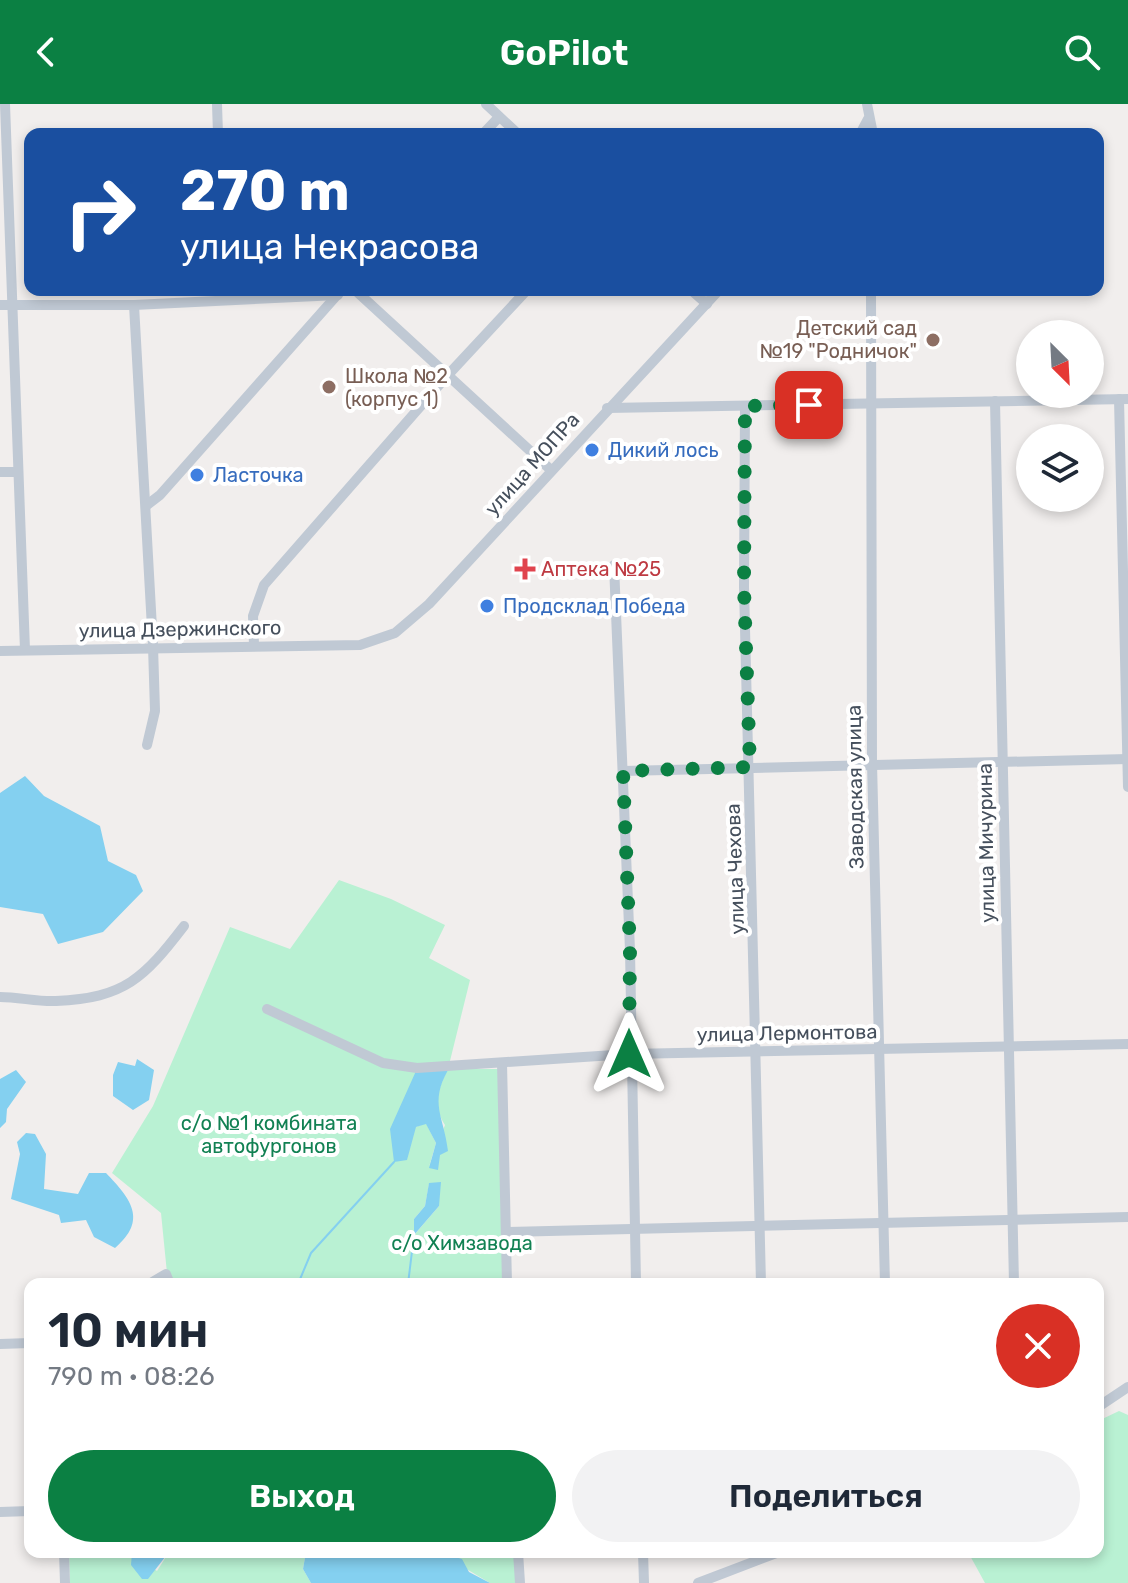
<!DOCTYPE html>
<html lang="ru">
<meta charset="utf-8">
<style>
:root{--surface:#fff;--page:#f2f2f3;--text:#1f2937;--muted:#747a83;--accent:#0b8043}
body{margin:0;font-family:Rubik,sans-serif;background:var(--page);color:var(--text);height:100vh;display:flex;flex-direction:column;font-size:30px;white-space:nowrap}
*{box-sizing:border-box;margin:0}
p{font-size:26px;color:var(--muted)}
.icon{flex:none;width:44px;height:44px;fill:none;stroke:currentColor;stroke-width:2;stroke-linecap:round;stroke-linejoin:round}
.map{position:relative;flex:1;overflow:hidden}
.drawer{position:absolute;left:24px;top:1174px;width:1080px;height:280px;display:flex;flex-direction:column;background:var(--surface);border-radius:16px;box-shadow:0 4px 12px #0003}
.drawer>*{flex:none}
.top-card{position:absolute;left:24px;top:24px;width:1080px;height:168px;border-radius:16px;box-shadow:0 4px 12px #0003;background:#1a4fa0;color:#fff;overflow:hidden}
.needle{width:52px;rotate:156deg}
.controls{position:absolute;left:1016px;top:216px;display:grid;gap:16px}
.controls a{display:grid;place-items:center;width:88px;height:88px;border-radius:50%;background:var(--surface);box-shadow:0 4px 12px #0003;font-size:40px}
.pin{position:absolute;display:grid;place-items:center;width:68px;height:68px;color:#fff;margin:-34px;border-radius:16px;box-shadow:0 4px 12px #0006}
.me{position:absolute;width:88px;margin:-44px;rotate:0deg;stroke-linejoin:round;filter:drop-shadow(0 0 6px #0008)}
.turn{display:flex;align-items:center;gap:28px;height:168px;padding:0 24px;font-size:36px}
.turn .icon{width:104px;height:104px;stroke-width:2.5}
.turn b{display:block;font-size:56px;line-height:68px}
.round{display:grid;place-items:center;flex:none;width:84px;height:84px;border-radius:42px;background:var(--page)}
.headline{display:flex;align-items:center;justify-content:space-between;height:136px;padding:0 24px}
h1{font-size:48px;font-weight:600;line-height:60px}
.cta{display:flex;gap:16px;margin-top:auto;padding:16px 24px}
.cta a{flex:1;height:92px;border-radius:48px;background:var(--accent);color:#fff;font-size:32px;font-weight:600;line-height:92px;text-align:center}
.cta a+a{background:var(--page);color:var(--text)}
header{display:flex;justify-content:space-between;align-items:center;height:104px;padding:0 24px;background:var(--accent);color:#fff;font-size:36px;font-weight:600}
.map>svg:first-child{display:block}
.green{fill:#b9f1d3;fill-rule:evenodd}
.water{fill:#84d0f0}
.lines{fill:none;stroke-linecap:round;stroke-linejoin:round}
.stream{stroke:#84d0f0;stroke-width:2}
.minor{stroke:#c0c9d4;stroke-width:10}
.route{stroke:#0b8043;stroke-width:14;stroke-dasharray:0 25.2}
.education-dot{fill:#8d6e63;stroke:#fff;stroke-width:3}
.shop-dot{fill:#3f7fe0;stroke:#fff;stroke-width:3}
.health-dot{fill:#e0444e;stroke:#fff;stroke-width:3}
.labels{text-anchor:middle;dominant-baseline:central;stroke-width:8;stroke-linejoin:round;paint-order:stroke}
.education-label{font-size:20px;fill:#785e54;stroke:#fff;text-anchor:end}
.shop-label{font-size:20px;fill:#366cbe;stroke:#fff;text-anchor:start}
.street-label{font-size:20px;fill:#454f5c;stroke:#fff}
.health-label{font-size:20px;fill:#be3a42;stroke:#fff;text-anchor:start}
.park-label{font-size:20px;fill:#128153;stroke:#fff}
</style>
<header><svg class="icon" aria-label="back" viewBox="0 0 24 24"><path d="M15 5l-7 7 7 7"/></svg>GoPilot<svg class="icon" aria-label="search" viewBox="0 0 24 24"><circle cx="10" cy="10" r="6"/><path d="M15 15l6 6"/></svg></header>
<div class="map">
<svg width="1128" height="1479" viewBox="0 0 1128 1479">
<rect width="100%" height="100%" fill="#f1eeed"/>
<!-- green -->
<g class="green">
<path d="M339,776l52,19 54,26 -16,33 41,22 -22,89h50l6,215h-333l-4,-11 -6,-60 -49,-40 41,-67 77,-179 60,22zM447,966c-9,20 -15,35 -2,55l-16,42 7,-24 -10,-20 -10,4zM429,1080l10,22 -24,28 -1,-15 11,-13z"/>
<path d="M1119,1307l9,4v168h-143l-17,-31h130v-131z"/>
<path d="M69,1448h63l25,19 12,-19h137l-3,17 8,14h-241z"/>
<path d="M438,1448h76l2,31h-26z"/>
</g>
<!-- water -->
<g class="water">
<path d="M25,672l19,20 56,30 8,35 28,14 7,16 -40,41 -45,12 -15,-30 -43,-7v-114z"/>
<path d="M137,955l17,11 -5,30 -16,10 -20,-14v-21l5,-13 17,4z"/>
<path d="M16,966l10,12 -19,27 -1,13 -6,6v-49z"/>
<path d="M448,966c-19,34 -4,46 0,81l-8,4 -2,15 -9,-2 7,-25 -10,-19 -10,3 -9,33 -13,2 -4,-33 26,-58z"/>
<path d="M26,1029l9,1 11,20 -2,35 34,5 11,-21h17c25,26 42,47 9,75l-21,-11 -8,-17 -25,3 -2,-8 -48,-16 9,-45 -3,-12z"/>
<path d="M441,1078l-2,24 -25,29v-16l11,-13 4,-23z"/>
<path d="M132,1448h37l-21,27h-6l-11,-14z"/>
<path d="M306,1448h132l24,7 7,13 21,11h-179l-8,-14z"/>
</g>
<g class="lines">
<!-- stream -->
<g class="stream">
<path d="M298,1180l13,-31 83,-91"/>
<path d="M408,1180l6,-49"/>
</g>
<!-- minor -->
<g class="minor">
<path d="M5,0l20,546"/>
<path d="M217,0l1,30"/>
<path d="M486,0l32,30"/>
<path d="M867,0l6,30"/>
<path d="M483,30l16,-17"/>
<path d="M860,30l8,-15"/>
<path d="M355,186l196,180"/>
<path d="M691,186l16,14"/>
<path d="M871,186l1,473 13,521"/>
<path d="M0,201h134l204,-10"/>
<path d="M134,201l19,341 2,65 -8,34"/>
<path d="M1119,295l9,388"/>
<path d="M995,297l19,883"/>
<path d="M745,302l-1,181 17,697"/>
<path d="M607,304l521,-9"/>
<path d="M0,368h18"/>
<path d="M147,401l13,-10 178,-201"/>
<path d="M614,461l16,385 6,334"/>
<path d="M254,541l-1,-29 11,-31 183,-209 80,-86"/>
<path d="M0,547l360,-6 35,-12 34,-29 290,-314"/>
<path d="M623,667l505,-12"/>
<path d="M0,893c19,0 38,5 56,4 69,-3 88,-23 128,-75"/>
<path d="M267,905l116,54 34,5 212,-14 499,-10"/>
<path d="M502,959l5,221"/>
<path d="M506,1128l622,-15"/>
<path d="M149,1180l17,-10 4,10"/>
<path d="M0,1240l30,-1"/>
<path d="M1098,1303l30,-20"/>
<path d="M0,1408l30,-1"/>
<path d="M64,1448l1,31"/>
<path d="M518,1448l2,31"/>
<path d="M643,1448l1,31"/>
<path d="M698,1479l81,-31"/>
</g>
</g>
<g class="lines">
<!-- route -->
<path class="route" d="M629,950l1,-104 -7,-179 127,-4 -6,-180 1,-181 64,-1"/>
</g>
<!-- markers -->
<g class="education-dot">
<circle cx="933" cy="236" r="8"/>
<circle cx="329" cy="283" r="8"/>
</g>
<g class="shop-dot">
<circle cx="592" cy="346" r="8"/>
<circle cx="197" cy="371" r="8"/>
<circle cx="487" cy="502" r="8"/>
</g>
<path class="health-dot" d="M521 453h8v8h8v8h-8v8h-8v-8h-8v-8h8z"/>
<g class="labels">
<!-- education labels -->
<g class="education-label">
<text x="917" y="224">Детский сад<tspan x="917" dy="23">№19 "Родничок"</tspan></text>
<text x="345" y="272" text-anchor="start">Школа №2<tspan x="345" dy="23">(корпус 1)</tspan></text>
</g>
<!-- shop labels -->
<g class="shop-label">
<text x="608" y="346">Дикий лось</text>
<text x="213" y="371">Ласточка</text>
<text x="503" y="502">Продсклад Победа</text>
</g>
<!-- street labels -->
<g class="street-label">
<text transform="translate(532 360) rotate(-48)">улица МОПРа</text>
<text transform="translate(180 525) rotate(-1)">улица Дзержинского</text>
<text transform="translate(855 683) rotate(-91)">Заводская улица</text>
<text transform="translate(986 739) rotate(-91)">улица Мичурина</text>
<text transform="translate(735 765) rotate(-92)">улица Чехова</text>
<text transform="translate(787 929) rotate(-1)">улица Лермонтова</text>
</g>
<!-- health labels -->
<g class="health-label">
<text x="541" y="465">Аптека №25</text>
</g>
<!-- park labels -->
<g class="park-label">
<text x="269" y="1019">с/о №1 комбината<tspan x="269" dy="23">автофургонов</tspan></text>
<text x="462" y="1139">с/о Химзавода</text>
</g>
</g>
</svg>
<div class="controls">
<a><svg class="needle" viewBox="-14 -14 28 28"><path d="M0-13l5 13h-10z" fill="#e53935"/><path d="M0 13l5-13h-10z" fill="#747a83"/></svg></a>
<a><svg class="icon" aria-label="layers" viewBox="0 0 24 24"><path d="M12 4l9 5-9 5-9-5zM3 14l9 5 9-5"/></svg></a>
</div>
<div class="pin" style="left:809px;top:301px;background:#d93025"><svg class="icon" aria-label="arrive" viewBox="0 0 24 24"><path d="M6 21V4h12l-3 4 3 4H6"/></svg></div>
<svg class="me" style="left:629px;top:950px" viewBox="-20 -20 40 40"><path d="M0-17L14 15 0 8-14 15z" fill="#0b8043" stroke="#fff" stroke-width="4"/></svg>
<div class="top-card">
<div class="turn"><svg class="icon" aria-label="right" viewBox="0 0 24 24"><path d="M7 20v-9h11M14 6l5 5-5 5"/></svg><div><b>270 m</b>улица Некрасова</div></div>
</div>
<section class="drawer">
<div class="headline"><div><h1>10 мин</h1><p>790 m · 08:26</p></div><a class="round" style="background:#d93025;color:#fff"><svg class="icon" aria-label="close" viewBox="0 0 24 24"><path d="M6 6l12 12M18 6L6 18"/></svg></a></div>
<div class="cta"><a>Выход</a><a>Поделиться</a></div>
</section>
</div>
